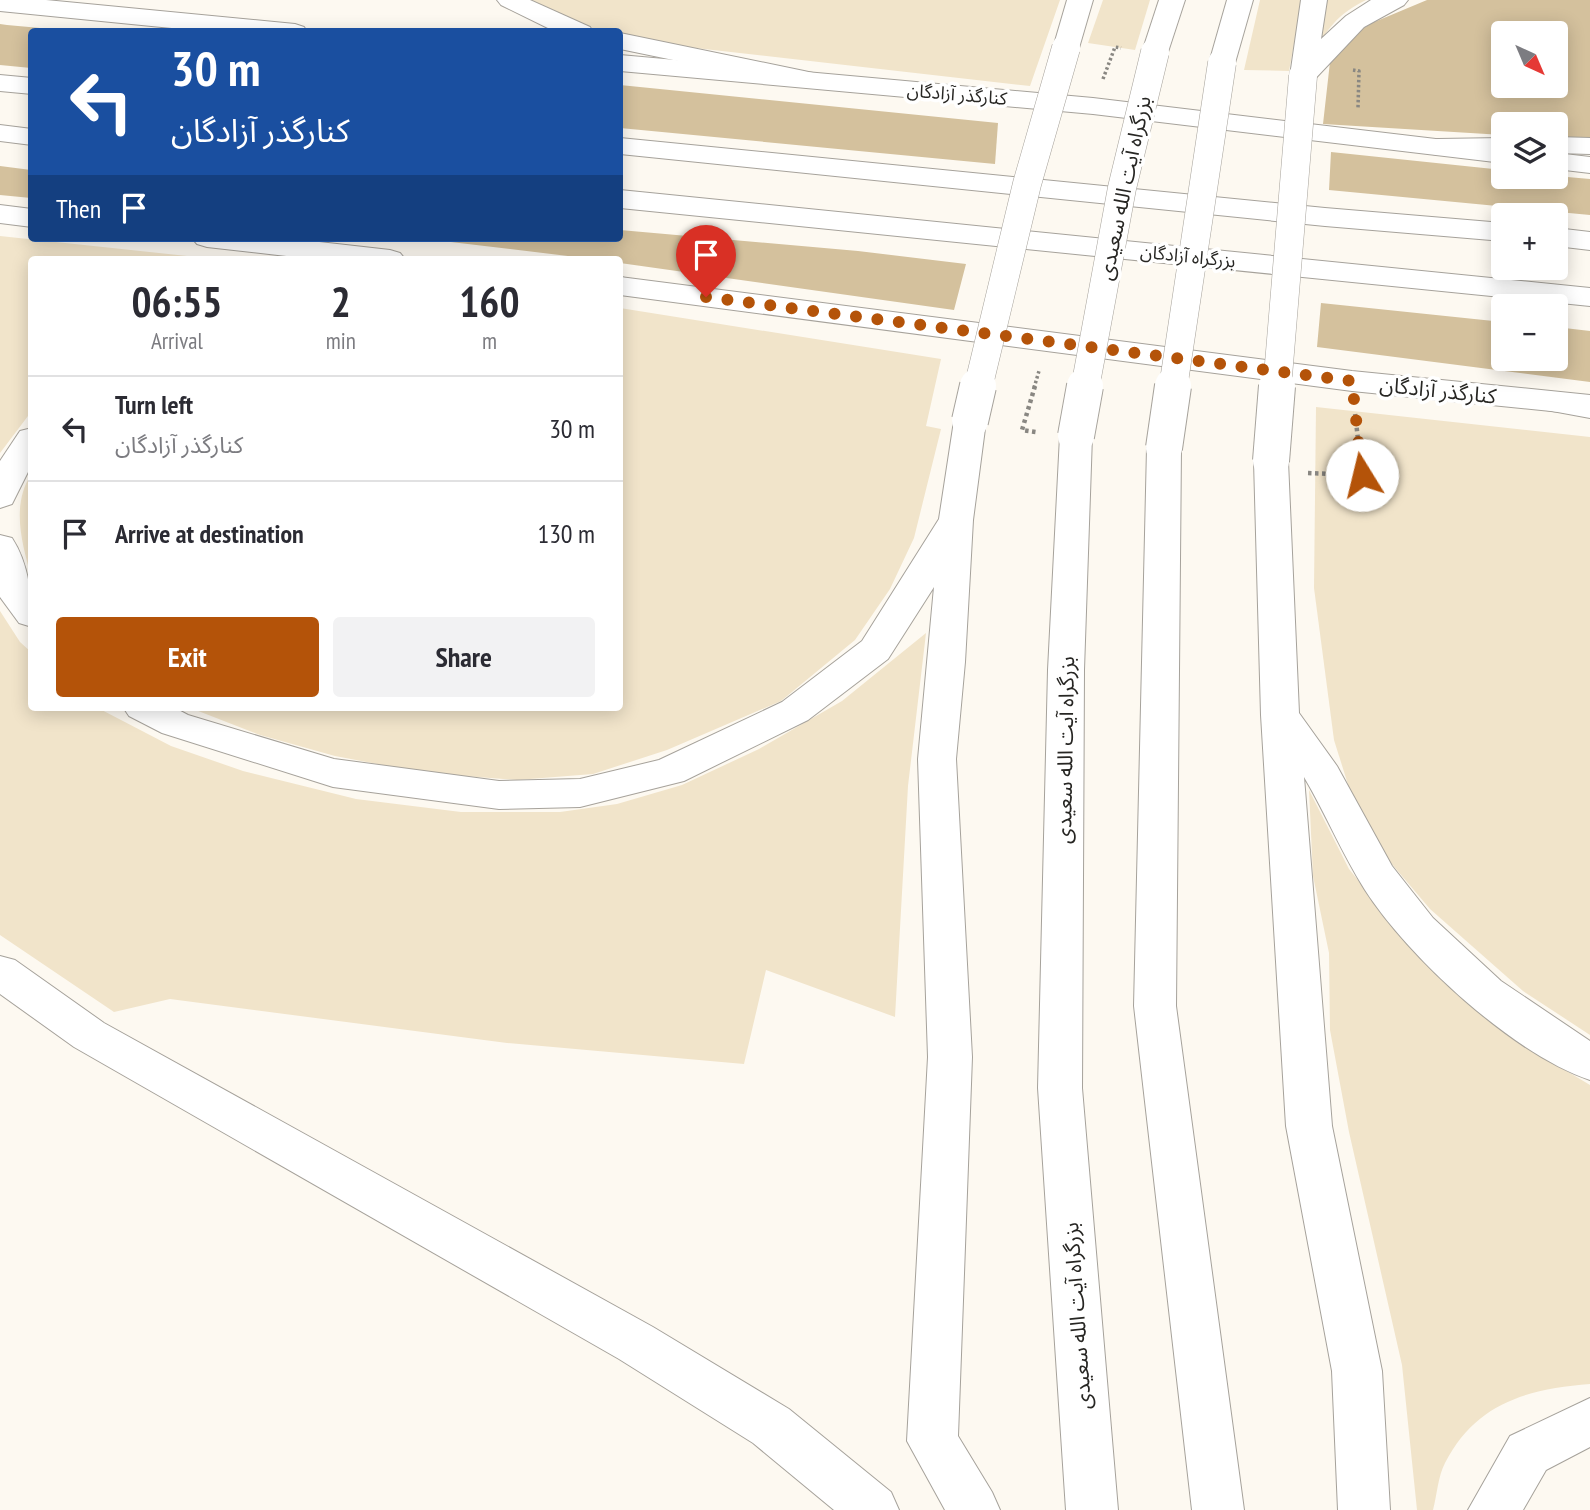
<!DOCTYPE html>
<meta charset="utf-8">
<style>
:root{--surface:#fff;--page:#f2f2f3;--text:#2b2b33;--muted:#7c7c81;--line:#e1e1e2;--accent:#b45309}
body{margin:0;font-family:"PT Sans Narrow","Noto Sans Arabic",sans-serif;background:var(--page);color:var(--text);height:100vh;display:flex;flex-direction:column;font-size:26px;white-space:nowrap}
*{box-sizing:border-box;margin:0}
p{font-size:23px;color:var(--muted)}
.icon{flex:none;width:38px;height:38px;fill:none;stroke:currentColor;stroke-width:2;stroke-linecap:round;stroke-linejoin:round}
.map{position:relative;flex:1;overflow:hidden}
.sheet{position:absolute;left:28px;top:256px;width:595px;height:455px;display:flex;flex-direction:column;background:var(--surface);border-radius:7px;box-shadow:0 4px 18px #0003}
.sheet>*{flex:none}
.banner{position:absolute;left:28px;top:28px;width:595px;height:214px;border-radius:7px;box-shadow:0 4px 18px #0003;background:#1a4fa0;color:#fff;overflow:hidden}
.needle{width:46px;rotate:136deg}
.buttons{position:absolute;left:1491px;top:21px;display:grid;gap:14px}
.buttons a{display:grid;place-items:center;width:77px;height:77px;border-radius:7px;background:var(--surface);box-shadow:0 4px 18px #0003;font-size:35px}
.pin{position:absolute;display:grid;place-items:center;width:60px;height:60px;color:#fff;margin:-72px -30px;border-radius:50% 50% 50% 0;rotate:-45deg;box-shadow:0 0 7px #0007}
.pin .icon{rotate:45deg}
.me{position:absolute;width:77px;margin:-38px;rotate:351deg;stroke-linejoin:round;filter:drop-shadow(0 0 5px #0008)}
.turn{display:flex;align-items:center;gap:24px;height:147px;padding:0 28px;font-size:32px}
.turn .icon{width:91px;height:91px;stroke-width:2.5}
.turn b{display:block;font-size:49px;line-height:60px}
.then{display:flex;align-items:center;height:66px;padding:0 28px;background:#0003;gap:14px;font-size:26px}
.eta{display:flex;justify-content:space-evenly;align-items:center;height:119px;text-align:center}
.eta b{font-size:42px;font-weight:700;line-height:49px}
.action{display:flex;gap:14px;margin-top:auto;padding:14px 28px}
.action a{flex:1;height:80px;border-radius:7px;background:var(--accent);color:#fff;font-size:28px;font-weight:700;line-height:80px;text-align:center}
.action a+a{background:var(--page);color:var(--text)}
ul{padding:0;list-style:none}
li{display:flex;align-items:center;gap:21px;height:105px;padding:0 28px;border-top:2px solid var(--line)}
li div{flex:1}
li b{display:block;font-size:26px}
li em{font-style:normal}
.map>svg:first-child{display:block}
.green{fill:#f1e4ca}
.forest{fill:#d4c19d;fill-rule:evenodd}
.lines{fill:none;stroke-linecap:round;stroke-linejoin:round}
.major-casing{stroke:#a6a29b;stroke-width:2}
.highway-casing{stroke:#a6a29b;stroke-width:2}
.path-far1{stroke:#898782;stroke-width:3.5;stroke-dasharray:2.5 2.5;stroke-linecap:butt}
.path{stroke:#898782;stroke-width:4.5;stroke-dasharray:3.5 3.5;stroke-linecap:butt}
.major{fill:#fff;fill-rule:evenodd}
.highway{fill:#fff;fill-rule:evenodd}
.highway-bridge-far1-casing{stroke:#a6a29b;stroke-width:29;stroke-linecap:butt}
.highway-bridge-casing{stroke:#a6a29b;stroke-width:38;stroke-linecap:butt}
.highway-bridge-far1{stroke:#fff;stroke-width:28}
.highway-bridge{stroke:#fff;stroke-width:36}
.route{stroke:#b45309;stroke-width:12;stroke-dasharray:0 21.6}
.labels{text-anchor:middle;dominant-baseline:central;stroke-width:7;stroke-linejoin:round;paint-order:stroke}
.far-street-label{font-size:18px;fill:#272623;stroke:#fff}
.street-label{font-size:21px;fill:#272623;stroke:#fff}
</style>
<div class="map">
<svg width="1590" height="1510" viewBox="0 0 1590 1510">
<rect width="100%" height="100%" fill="#fdf9f1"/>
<!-- green -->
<g class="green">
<path d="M522,0h538l-30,86 -370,-42 -40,-8v-4c-35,-1 -66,-18 -98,-32z"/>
<path d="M1103,0h47l-15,50 -47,-7z"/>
<path d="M1260,0h42l-13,71 -45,-1z"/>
<path d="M1322,0h44c-27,14 -35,24 -51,50z"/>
<path d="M0,236l215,23h-183l-1,153 -31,41z"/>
<path d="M620,308l321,51 -15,67 15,3 -27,109 -24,51 -35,51 -74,61 -114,49 -74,24 -76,6 -92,-7 -90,-17 -75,-21 -72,-28h432z"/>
<path d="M1316,407l274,30v598l-67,-44 -93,-82 -68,-80 -28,-89 -20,-152z"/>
<path d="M31,474v103c-9,-35 -20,-70 0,-103z"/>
<path d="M0,611l20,31 11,10 1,55h64l75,39 72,25 113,28 105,13h99l57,-8 65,-19 77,-36 83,-48 84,-68 -18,153 -13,231 -129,-47 -22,94 -237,-21 -337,-44 -56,13 -114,-77z"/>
<path d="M1309,790l40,79 60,74 126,109 55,33v299c-63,5 -114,19 -145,79 -7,13 -8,32 -12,47h-16l-15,-145 -53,-233 -19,-102 -1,-77 -16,-77z"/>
</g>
<!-- forest -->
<g class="forest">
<path d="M1427,0h163v140l-34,-2v-14h-53v11l-180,-11 7,-62 26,-29 16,-10zM1503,33h53v53h-53z"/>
<path d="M0,24l7,1 66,6 -41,1 -1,36 -31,-3z"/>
<path d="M620,85l378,38 -3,41 -375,-36z"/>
<path d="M1331,152l172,18v7l53,-1 34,3v36l-261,-25z"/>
<path d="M0,166l31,4v28l-31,-3z"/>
<path d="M620,230l238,21 108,13 -12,46 -334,-47v-4h-27l-176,-21h203z"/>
<path d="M1321,303l182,19v37h53v-32l34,4v51l-273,-35z"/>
</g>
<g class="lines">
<defs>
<g id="major">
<path d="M0,0h46l249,24 9,3 3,5h-95l-212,-21z"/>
<path d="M620,55l473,43 410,49v16l-410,-49 -473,-43z"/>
<path d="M1556,153l34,4v16l-34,-4z"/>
<path d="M0,205l32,4v18l-32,-4z"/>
<path d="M192,238h92l106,12 10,3 5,6h-92l-106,-12 -10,-3z"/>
<path d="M620,277l732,94 238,24v20l-238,-24 -732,-96z"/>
</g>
<g id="highway">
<path d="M497,0h33l60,27 3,5h-37l-55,-27z"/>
<path d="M1067,0h26l-14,48 -4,5 -9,3 -9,-3 -4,-5z"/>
<path d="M1159,0h26l-17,52 -4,6 -9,2 -9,-2 -4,-6z"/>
<path d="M1227,0h26l-18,63 -4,6 -9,2 -9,-2 -4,-6z"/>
<path d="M1301,0h26l-6,39 25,-23 25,-16h37l-4,5 -40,22 -52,55 -9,2 -9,-2 -4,-6z"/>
<path d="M620,33l184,38 9,2 4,6 -4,6 -9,2 -184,-38z"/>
<path d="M0,75l32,3v16l-32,-3z"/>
<path d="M0,125l32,4v16l-32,-4z"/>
<path d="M1556,137l34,1v16l-34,-1z"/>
<path d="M620,138l705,70 178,15v18l-178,-15 -705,-72z"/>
<path d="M1503,138v16l-65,1 -10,-2 -4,-6 4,-6 10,-2z"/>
<path d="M620,190l970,98v18l-970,-98z"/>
<path d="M1556,228l34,4v18l-34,-4z"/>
<path d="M620,277l14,3 4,6 -4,6 -14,3z"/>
<path d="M1547,391l43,7v20l-54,-10 -5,-7 5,-7z"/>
<path d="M970,411l12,3 4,7 -13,99 -8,142 -9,97 16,298 -14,379 34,56 8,18h-55l-38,-69 21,-384 -10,-298 16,-172 -46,72 -80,61 -124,61 -104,26 -81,2 -166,-22 -171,-54 -33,-17 -6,-9h50l15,8 146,44 165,22 81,-2 79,-19 123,-58 80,-61 77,-122 15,-98 4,-7z"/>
<path d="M1076,426l12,3 4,7 -8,234 -2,418 36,422h-52l-28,-422 10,-418 12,-234 4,-7z"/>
<path d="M32,428v36l-20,40 -12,4v-47l20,-30z"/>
<path d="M1164,438l12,3 5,7 -5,558 68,504h-52l-58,-504 13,-558 5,-7z"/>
<path d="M1271,451l12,3 5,7 11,252 38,53 55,100 41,52 68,63 89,60v39c-77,-26 -182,-123 -225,-190 -23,-36 -39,-76 -61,-113l28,349 50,245 8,139h-52l-6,-139 -46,-245 -25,-411 -7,-254 5,-7z"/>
<path d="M0,535l12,3c17,26 20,59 20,89l-13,-4 -19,-26z"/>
<path d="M0,956l15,4 89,63 549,304 136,82 102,83 8,18h-65l-81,-67 -134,-84 -545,-312 -74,-53z"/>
<path d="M1590,1398v49l-44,23 -23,40h-55l42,-74z"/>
</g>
</defs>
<!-- major casing -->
<use href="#major" class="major-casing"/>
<!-- highway casing -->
<use href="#highway" class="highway-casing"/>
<!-- path-far1 -->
<g class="path-far1">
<path d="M1353,70l6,1 -1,37"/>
<path d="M1103,79l12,-32 6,1"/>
<path d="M1034,388l5,-17"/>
</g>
<!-- path -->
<g class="path">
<path d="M1035,386l-13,44 14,2"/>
<path d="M1308,473l54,2 -7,-62"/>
</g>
<!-- major -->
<use href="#major" class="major"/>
<!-- highway -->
<use href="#highway" class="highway"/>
<defs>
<g id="highway-bridge-far1">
<path d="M978,388l49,-204 39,-136"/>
<path d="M1085,388l37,-200 33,-136"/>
<path d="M1173,388l49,-325"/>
<path d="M1277,388l26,-312"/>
</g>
<g id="highway-bridge">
<path d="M970,421l8,-35"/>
<path d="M1076,436l9,-50"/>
<path d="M1164,448l9,-62"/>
<path d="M1271,461l6,-75"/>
</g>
</defs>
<!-- highway-bridge-far1 casing -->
<use href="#highway-bridge-far1" class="highway-bridge-far1-casing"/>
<!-- highway-bridge casing -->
<use href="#highway-bridge" class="highway-bridge-casing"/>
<!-- highway-bridge-far1 -->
<use href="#highway-bridge-far1" class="highway-bridge-far1"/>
<!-- highway-bridge -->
<use href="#highway-bridge" class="highway-bridge"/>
</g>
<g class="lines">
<!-- route -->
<path class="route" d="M706,297l646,84 10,94"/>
</g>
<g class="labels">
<!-- far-street labels -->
<g class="far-street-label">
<text transform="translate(957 94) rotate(5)">کنارگذر آزادگان</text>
<text transform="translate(1188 256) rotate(6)">بزرگراه آزادگان</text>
</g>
<!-- street labels -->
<g class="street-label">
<text transform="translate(1124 188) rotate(-78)">بزرگراه آیت الله سعیدی</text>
<text transform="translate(1438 390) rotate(6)">کنارگذر آزادگان</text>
<text transform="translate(1065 750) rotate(-89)">بزرگراه آیت الله سعیدی</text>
<text transform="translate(1077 1316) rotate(-94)">بزرگراه آیت الله سعیدی</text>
</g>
</g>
</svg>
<div class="buttons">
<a><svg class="needle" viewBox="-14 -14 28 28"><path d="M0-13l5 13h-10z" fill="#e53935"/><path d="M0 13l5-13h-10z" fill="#7c7c81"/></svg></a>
<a><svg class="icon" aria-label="layers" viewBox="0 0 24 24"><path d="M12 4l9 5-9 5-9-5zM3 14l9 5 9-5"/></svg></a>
<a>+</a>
<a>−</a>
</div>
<div class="pin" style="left:706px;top:297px;background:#d93025"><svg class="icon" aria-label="arrive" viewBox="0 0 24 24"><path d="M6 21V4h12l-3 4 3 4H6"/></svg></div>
<svg class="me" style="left:1362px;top:475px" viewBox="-20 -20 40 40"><circle r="19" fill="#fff"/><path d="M0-13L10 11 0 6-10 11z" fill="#b45309"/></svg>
<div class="banner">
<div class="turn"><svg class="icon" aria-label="left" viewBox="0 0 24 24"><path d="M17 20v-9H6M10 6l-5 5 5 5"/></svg><div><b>30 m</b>کنارگذر آزادگان</div></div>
<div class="then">Then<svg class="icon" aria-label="arrive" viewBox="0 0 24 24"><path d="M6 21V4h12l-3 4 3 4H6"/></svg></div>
</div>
<section class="sheet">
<div class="eta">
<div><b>06:55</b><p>Arrival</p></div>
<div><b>2</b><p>min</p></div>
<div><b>160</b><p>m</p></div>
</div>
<ul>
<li><svg class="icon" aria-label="left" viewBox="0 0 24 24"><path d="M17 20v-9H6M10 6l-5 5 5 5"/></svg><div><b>Turn left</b><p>کنارگذر آزادگان</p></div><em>30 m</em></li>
<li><svg class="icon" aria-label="arrive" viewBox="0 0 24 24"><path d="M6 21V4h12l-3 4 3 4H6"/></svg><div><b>Arrive at destination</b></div><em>130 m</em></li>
</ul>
<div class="action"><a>Exit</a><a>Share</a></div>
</section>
</div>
